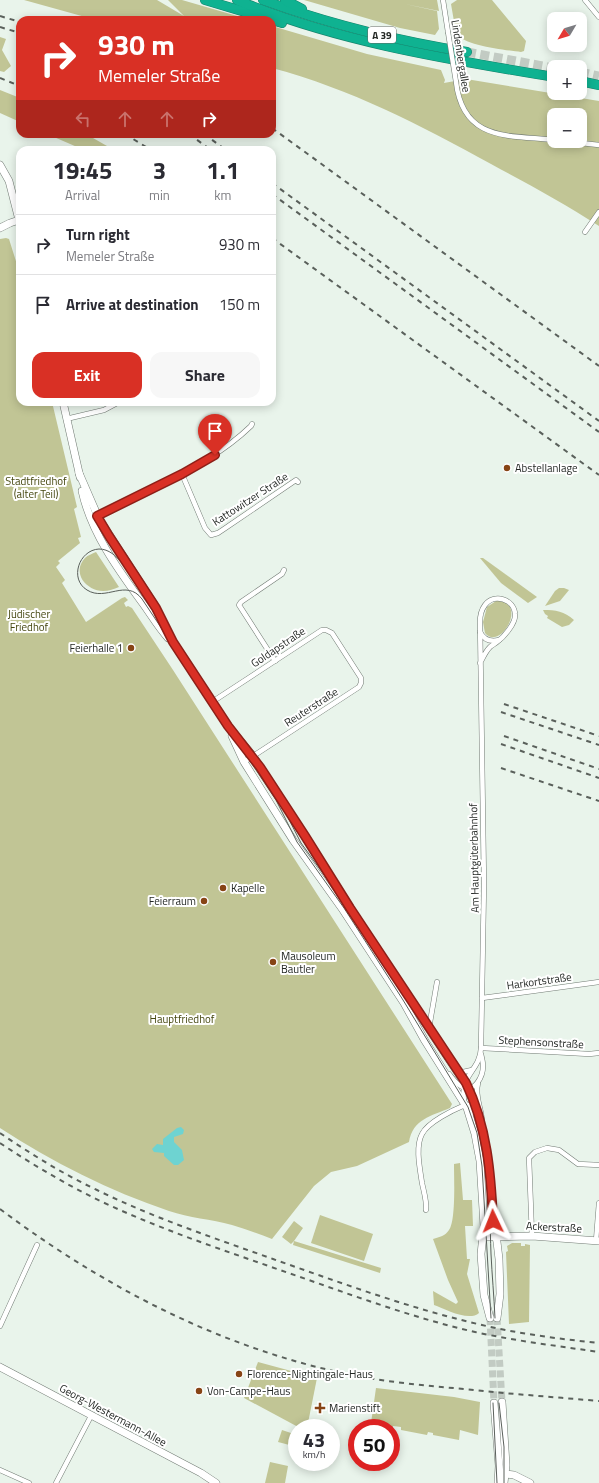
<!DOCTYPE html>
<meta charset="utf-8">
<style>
:root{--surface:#fff;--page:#f7f7f7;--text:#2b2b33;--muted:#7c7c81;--line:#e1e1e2;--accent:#d93025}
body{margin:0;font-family:"Titillium Web",sans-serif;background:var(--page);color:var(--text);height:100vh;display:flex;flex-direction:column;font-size:15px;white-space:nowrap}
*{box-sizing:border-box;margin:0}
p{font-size:13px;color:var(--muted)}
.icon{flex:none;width:22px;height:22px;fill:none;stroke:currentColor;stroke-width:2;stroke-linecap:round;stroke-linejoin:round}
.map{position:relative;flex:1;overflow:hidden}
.details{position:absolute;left:16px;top:146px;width:260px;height:260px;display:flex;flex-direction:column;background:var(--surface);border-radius:12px;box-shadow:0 2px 10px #0003}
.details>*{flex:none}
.top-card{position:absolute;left:16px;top:16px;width:260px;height:122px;border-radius:12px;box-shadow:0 2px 10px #0003;background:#d93025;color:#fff;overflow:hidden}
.needle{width:26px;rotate:232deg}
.buttons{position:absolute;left:547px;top:12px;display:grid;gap:8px}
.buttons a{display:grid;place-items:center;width:40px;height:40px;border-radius:8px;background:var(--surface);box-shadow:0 2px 10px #0003;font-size:20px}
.speed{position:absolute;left:288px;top:1419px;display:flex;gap:8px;font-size:20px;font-weight:700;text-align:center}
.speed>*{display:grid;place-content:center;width:52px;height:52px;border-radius:50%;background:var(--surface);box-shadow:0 2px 10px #0003;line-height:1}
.speed small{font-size:10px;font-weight:400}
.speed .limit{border:6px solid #d22;background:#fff;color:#111}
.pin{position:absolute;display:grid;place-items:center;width:34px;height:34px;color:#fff;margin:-41px -17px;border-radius:50% 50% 50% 0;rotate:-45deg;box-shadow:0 0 4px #0007}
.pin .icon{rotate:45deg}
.me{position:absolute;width:44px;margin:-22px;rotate:358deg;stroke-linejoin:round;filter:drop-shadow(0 0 3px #0008)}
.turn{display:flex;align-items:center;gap:14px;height:84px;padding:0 16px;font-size:18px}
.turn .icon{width:52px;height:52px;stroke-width:2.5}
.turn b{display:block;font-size:28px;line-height:34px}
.lanes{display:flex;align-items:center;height:38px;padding:0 16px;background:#0003;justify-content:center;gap:20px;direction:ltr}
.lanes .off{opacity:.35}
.eta{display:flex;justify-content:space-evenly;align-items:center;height:68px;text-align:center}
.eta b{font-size:24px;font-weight:700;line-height:28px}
.button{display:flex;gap:8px;margin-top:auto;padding:8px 16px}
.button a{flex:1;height:46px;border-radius:12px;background:var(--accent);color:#fff;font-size:16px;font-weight:700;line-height:46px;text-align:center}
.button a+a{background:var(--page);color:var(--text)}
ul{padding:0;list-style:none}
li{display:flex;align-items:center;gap:12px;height:60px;padding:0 16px;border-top:1px solid var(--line)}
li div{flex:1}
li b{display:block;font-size:15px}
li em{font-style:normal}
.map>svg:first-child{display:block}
.green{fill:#c1c595;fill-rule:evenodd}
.water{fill:#6ed3d1}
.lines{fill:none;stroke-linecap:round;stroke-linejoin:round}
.secondary-tunnel{stroke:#c2cbc3;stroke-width:7;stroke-dasharray:7 3.5;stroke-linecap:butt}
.highway-tunnel{stroke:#c2cbc3;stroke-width:9;stroke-dasharray:9 4.5;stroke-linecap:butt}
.street-casing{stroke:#727b74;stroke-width:5.5}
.secondary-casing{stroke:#727b74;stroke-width:8}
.highway-casing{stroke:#16826b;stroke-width:10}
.street{stroke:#fff;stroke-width:4.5}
.secondary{stroke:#fff;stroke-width:7}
.highway{stroke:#0fb291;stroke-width:9}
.tram{stroke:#5a605b;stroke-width:1}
.rail{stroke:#5a605b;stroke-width:2;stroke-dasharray:5 5;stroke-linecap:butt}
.street-bridge-casing{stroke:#727b74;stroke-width:5.5;stroke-linecap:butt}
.street-bridge{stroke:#fff;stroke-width:4.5}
.route-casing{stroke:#8d1f18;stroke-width:10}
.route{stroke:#d93025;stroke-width:7}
.poi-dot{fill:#874415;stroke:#fff;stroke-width:1.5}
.labels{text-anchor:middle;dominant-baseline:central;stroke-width:4;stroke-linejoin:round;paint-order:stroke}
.shield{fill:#fff;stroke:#666866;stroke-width:1}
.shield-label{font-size:10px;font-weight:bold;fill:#242825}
.street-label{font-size:11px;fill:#242825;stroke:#fff}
.poi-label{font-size:11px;fill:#242825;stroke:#fff;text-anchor:start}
.park-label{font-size:11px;fill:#454710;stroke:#fff}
</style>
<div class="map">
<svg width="599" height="1483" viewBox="0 0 599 1483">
<rect width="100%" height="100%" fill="#e9f4eb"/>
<!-- green -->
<g class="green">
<path d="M24,0h133l27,16 -16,-16h14l69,20h-155z"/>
<path d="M304,0h133l2,11 -34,-7 32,7 2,18 -4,6 -35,-7z"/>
<path d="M457,0h35l34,41 -2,10 -3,1c-15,-2 -58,-6 -65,-19l-5,-29z"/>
<path d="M272,26l95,28 74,16 4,10 -1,3 22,-4 133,22v125c-35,-23 -71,-42 -108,-62 -71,-39 -140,-75 -219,-96zM554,115h26v26h-26z"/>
<path d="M0,37l6,2 -4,11 9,16 -7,6 -4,-1z"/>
<path d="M0,90l20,8v24l-20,-9z"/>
<path d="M47,134h39l28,16h-30z"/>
<path d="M6,238l3,1 11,35v128h32l25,105 -3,2 7,28 -3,1 2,5 -22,18 2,2 -4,4 9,13 -3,3 24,39 36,-24 3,-1 3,3 -4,3 2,4 2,-1 4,2 41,62 279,434 -2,4c-19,8 -37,11 -41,34l-52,24 -26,6 -17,14 -42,53c-13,-5 -27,-10 -40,-14 -21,-6 -43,-7 -63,-14 -59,-20 -117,-49 -169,-83v-889z"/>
<path d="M96,552l23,35c-5,2 -10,4 -16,4 -16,0 -32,-18 -18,-33 3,-3 7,-4 11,-6z"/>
<path d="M480,558h3l54,39 -9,6 -27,-20z"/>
<path d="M559,588h5l5,2 -9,11 -15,5 10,-15z"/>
<path d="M496,601c33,-1 5,51 -11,32l-2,-11 4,-15z"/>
<path d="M543,610c13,0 21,1 31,10l-5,5 -7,2 -15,-9 1,-2 -3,-2z"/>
<path d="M460,1163l3,37h9l1,26h-8l2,33h3l-3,15 12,39c-10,9 -34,-4 -45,-8l-1,-14 23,13 2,-2 -10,-22 -15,-41c7,-2 12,-3 16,-9 7,-9 5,-53 5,-66z"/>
<path d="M320,1215l53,19 -9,27 -53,-18z"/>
<path d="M294,1221l9,7 -9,13 87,27 -1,5 -87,-28 1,-4 -3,3 -9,-7z"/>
<path d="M512,1243h9v3h4v-2l5,1 -1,77 -20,2 -3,-72 2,-1 -1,-5z"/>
<path d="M258,1362l59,16 -10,50h-7l-56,-30z"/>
<path d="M376,1388l78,9 26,5 -2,33 -18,-5 -1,10 -26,-5v-2l-5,-1 -1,3 -26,-5v-3l-8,-1v1l-22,-4z"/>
<path d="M282,1430l15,5v12l-19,-5z"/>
<path d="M270,1462l18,4 -3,17h-20z"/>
</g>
<!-- water -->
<path class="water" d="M181,1127l3,3 -1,4 -9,3v5l8,8 2,10 -6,5h-4l-10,-9v-3l-10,-1 -2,-3 5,-5 6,1v-6l14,-11z"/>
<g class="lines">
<!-- secondary-tunnel -->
<g class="secondary-tunnel">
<path d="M490,1318l4,85"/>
<path d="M497,1318l5,84"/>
</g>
<!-- highway-tunnel -->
<g class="highway-tunnel">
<path d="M467,52l87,16"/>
<path d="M580,72l19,4"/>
</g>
<defs>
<g id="street">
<path d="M443,0l5,32"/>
<path d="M585,0l14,17"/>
<path d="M456,82c7,59 51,53 98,58"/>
<path d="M563,141l36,4"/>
<path d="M585,232l14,-20"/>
<path d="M66,419l38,-9 15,-8"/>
<path d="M182,474l23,54 6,7 7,-2 6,-4 72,-49 2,2"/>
<path d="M97,516c17,-6 34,-16 50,-24 37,-19 74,-37 104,-66l1,-2"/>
<path d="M480,632c4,8 11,10 19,8"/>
<path d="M275,661l-36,-56 2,-3 41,-28 2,-4"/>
<path d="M212,702l110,-72h4l6,3 29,45v5l-2,4 -115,75"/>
<path d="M482,998l117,-16"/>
<path d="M429,1028l8,-46"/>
<path d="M481,1048l108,6 10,-1"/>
<path d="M456,1069l7,3 9,-2"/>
<path d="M449,1074c4,5 8,11 14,13 12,6 20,-11 20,-21 0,-4 -1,-8 -2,-12"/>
<path d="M478,1083c-4,15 5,27 4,41"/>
<path d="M464,1100c-4,-26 16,-29 17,-52l3,-164 -4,-262c0,-6 2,-13 5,-17 9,-12 29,-6 30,9 1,9 -11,23 -18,28 -2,2 -5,3 -7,5 -5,5 -7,11 -10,16"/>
<path d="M426,1210c1,-8 -2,-18 -4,-27 -2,-14 -7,-36 0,-49 6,-12 31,-24 43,-29h4l5,8"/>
<path d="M532,1236l-3,-78 6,-6 12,-4 12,2 19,14 21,1"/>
<path d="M596,1241l3,-38"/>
<path d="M0,1326l37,-81"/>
<path d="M0,1470l29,13"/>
<path d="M56,1483l35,-67"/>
</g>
<g id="secondary">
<path d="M0,165l9,16 11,43"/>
<path d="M0,228l10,-5 9,-3"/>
<path d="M63,402l17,75"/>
<path d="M79,473l20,46 55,85 19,38 55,84 25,30 28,43 68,109 119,180 14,40 7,37 4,56 4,21 2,17 1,35 -3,24"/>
<path d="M82,491c9,41 35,77 59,110 9,12 17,26 27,37"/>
<path d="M232,736l12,26 49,78 50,70 61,93 21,38 42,67 8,26 5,27 4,65 -3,28 3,41 6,23"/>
<path d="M483,1237l49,-1 67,5"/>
<path d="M0,1367l201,106 15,10"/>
<path d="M502,1402l4,63 -2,18"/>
<path d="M494,1403l5,63 -1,17"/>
<path d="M502,1476l3,-2 9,1 16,8"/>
</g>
<g id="highway">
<path d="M205,0l77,23"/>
<path d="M237,0c101,42 210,59 317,77"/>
<path d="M263,0c66,24 135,41 204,52"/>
<path d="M285,0l17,9"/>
<path d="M580,81l19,4"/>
</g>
</defs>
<!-- street casing -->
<use href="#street" class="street-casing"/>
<!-- secondary casing -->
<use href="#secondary" class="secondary-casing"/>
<!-- highway casing -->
<use href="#highway" class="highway-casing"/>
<!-- street -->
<use href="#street" class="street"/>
<!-- secondary -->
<use href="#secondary" class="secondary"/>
<!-- highway -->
<use href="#highway" class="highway"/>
<!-- tram -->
<g class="tram">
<path d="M491,1318l-9,-152 -5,-33 -9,-26 -65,-107 -59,-92 -47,-66 -21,-42 -134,-201c-16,-21 -36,3 -55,-9 -18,-11 -8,-40 12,-41 10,0 17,7 23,14l113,173 44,64 22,43 39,54 125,189c25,53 24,111 26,168 1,21 3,42 4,64"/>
<path d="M493,1403l4,80"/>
<path d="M499,1403l5,44v36"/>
</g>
<!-- rail -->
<g class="rail">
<path d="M0,16l20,6"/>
<path d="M0,27l20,6"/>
<path d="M0,78l20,8"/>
<path d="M272,128l327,238"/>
<path d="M125,134l26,16"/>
<path d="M189,134l22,16"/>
<path d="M204,134l22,16"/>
<path d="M272,183l327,238"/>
<path d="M272,194l327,238"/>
<path d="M272,238l327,237"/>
<path d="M504,704l95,32"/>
<path d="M501,712l98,33"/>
<path d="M504,736l95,33"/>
<path d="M501,744l98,34"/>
<path d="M501,768l98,33"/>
<path d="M0,1133c31,21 63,41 97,57 57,28 117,48 176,69 68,24 139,50 209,66 38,9 78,14 117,18"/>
<path d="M0,1143c30,20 62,39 94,55 60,29 123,50 186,72 64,22 129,47 195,62 41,9 83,14 124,20"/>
<path d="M0,1209c108,81 229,143 362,168 34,6 68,9 102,12 45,5 90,8 135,12"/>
</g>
<defs>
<path id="street-bridge" d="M448,32l8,50"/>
</defs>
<!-- street-bridge casing -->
<use href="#street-bridge" class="street-bridge-casing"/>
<!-- street-bridge -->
<use href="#street-bridge" class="street-bridge"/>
</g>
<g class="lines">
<defs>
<path id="route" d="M215,455l-33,19 -85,42 12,20 47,72 17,34 55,84 32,41 45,69 45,72 116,175c21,43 25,91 27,138"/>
</defs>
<!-- route casing -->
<use href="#route" class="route-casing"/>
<!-- route -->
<use href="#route" class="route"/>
</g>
<!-- markers -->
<g class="poi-dot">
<circle cx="507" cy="468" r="4"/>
<circle cx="131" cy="648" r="4"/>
<circle cx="223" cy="888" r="4"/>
<circle cx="204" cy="901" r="4"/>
<circle cx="273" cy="962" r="4"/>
<circle cx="239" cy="1374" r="4"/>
<circle cx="199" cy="1391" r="4"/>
<path d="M318 1402h4v4h4v4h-4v4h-4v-4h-4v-4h4z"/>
</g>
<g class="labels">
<!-- shield labels -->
<rect class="shield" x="368" y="27" width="28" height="16" rx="3"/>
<g class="shield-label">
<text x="382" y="35">A 39</text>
</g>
<!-- street labels -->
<g class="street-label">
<text transform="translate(461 56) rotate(81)">Lindenbergallee</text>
<text transform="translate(250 499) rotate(-33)">Kattowitzer Straße</text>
<text transform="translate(278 647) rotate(-34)">Goldapstraße</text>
<text transform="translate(311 707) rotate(-33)">Reuterstraße</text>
<text transform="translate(474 858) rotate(-91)">Am Hauptgüterbahnhof</text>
<text transform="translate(539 981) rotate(-8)">Harkortstraße</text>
<text transform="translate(541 1042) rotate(3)">Stephensonstraße</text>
<text transform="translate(554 1227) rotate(3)">Ackerstraße</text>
<text transform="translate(113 1415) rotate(28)">Georg-Westermann-Allee</text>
</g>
<!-- poi labels -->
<g class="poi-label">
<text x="515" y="468">Abstellanlage</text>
<text x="123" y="648" text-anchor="end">Feierhalle 1</text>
<text x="231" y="888">Kapelle</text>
<text x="196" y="901" text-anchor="end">Feierraum</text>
<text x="281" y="956">Mausoleum<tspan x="281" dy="13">Bautler</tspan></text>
<text x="247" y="1374">Florence-Nightingale-Haus</text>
<text x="207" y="1391">Von-Campe-Haus</text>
<text x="329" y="1408">Marienstift</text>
</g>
<!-- park labels -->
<g class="park-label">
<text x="36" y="481">Stadtfriedhof<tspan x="36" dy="13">(alter Teil)</tspan></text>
<text x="29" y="614">Jüdischer<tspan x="29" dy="13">Friedhof</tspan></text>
<text x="182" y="1019">Hauptfriedhof</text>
</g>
</g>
</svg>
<div class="buttons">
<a><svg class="needle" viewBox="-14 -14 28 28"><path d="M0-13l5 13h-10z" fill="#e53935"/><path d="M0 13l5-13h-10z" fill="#7c7c81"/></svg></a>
<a>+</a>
<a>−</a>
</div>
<div class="speed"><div>43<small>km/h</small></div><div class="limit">50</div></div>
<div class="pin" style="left:215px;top:455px;background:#d93025"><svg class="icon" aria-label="arrive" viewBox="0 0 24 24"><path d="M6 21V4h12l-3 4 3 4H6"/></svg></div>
<svg class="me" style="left:493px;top:1221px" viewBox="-20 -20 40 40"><path d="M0-17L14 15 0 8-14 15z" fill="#d93025" stroke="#fff" stroke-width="4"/></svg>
<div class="top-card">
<div class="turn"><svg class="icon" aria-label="right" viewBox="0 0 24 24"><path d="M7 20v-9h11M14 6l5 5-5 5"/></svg><div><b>930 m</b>Memeler Straße</div></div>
<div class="lanes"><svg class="icon off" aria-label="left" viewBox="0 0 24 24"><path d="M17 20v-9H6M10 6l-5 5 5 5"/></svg><svg class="icon off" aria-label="ahead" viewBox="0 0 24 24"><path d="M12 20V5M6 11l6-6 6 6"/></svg><svg class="icon off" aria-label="ahead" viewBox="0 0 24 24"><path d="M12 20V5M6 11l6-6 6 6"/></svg><svg class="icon" aria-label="right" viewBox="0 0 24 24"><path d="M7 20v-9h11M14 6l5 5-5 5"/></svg></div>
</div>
<section class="details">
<div class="eta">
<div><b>19:45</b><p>Arrival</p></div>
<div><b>3</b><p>min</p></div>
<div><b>1.1</b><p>km</p></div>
</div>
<ul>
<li><svg class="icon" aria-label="right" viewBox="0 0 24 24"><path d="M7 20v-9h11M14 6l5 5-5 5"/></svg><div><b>Turn right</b><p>Memeler Straße</p></div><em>930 m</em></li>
<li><svg class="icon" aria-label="arrive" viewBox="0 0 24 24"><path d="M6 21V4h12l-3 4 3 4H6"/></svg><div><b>Arrive at destination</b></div><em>150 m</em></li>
</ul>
<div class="button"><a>Exit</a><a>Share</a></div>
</section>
</div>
